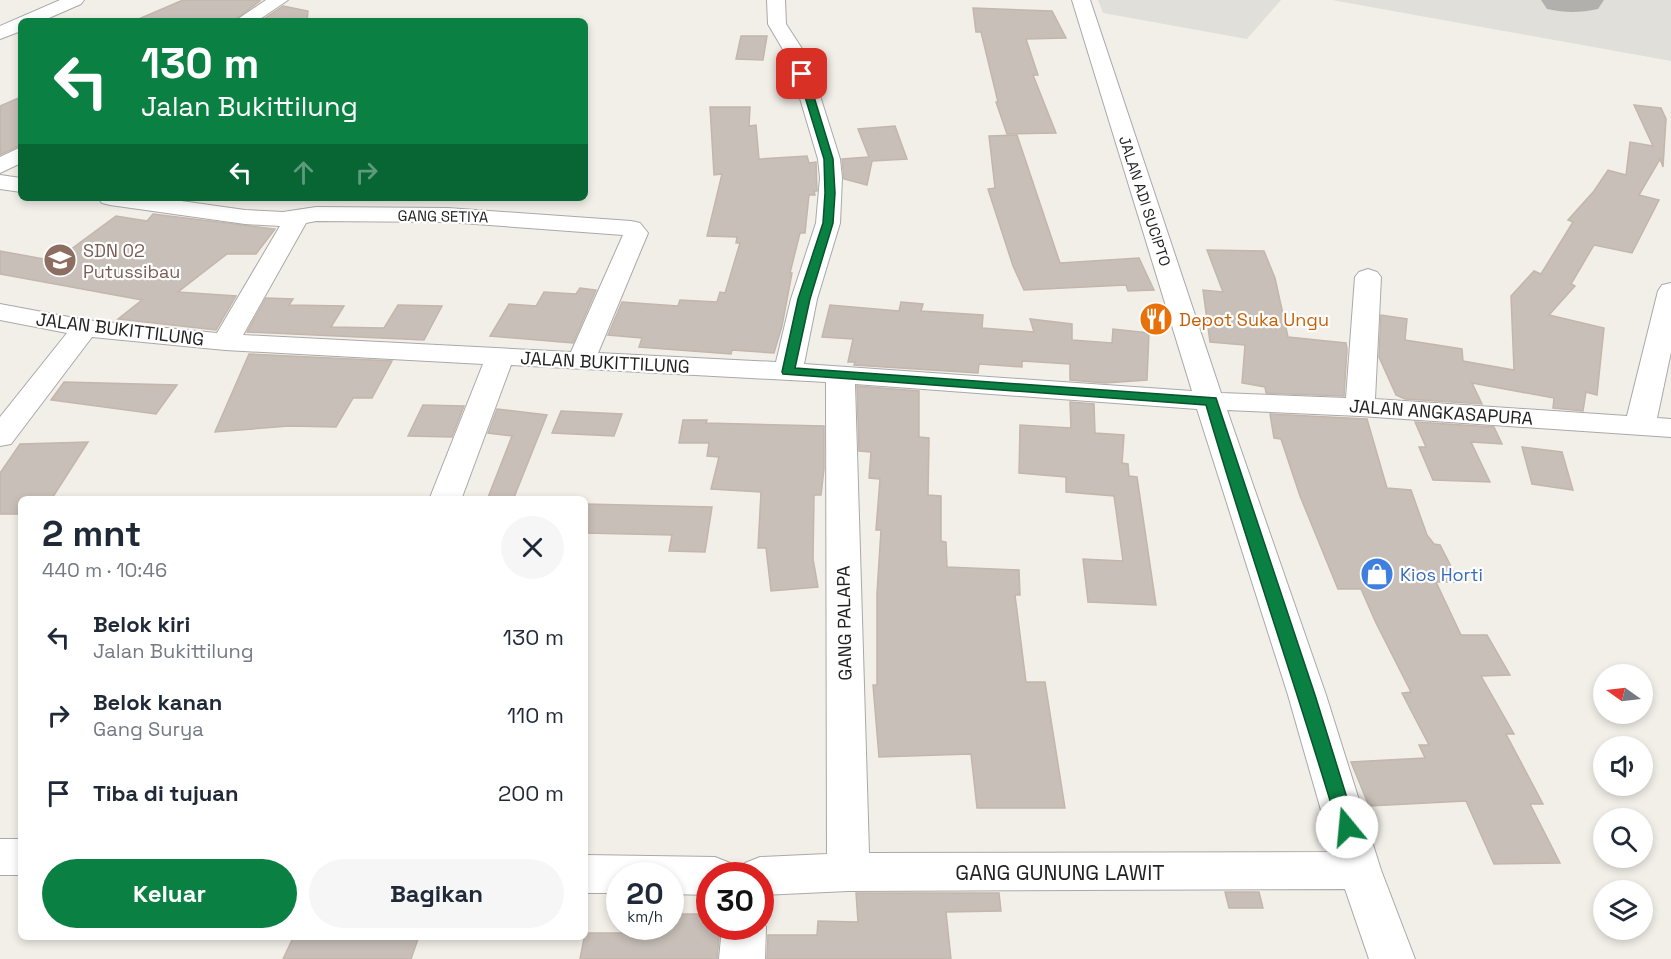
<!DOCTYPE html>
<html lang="id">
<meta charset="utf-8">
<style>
:root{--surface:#fff;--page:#f6f6f7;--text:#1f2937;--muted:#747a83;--accent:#0b8043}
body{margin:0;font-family:"Space Grotesk",sans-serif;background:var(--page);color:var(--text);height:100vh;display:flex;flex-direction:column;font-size:22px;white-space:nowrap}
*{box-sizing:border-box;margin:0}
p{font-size:20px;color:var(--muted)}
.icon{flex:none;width:33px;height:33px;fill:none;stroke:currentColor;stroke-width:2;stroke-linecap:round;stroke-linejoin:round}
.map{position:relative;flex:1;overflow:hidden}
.panel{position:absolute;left:18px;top:496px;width:570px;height:444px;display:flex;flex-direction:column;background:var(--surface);border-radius:9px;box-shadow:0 3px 9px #0003}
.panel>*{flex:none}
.top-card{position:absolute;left:18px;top:18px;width:570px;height:183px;border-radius:9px;box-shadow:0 3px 9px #0003;background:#0b8043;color:#fff;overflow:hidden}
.needle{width:39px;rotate:284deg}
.controls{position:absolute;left:1593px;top:664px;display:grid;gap:12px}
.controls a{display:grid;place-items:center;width:60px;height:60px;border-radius:50%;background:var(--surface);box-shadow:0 3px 9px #0003;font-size:30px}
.speed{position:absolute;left:606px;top:862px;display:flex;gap:12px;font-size:30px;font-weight:700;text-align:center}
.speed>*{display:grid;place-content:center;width:78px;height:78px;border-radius:50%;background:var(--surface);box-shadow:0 3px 9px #0003;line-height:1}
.speed small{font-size:15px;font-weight:400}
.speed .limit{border:9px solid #d22;background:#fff;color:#111}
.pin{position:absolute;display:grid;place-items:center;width:51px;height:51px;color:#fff;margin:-26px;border-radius:12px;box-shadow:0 3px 9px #0006}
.me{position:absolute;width:66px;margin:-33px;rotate:343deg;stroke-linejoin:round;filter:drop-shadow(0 0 4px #0008)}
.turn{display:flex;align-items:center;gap:21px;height:126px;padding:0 24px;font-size:27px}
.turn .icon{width:78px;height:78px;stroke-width:2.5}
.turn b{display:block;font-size:42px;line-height:51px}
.lanes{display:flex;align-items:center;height:57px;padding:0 24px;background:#0003;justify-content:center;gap:30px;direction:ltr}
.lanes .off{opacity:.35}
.round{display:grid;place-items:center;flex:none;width:63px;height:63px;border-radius:32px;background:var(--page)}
.overview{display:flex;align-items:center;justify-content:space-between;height:102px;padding:0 24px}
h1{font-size:36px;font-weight:800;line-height:45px}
.button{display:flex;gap:12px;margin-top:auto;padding:12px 24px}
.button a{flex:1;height:69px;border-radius:36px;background:var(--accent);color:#fff;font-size:24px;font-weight:800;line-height:69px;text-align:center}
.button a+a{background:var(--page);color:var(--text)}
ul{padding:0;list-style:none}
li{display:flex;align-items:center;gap:18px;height:78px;padding:0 24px}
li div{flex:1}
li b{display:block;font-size:22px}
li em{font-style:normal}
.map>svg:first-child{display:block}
.airport{fill:#e1dfda}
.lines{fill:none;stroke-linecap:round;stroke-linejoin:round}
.taxiway{fill:#b1b0ac;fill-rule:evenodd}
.building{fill:#c7bfb8;stroke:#c4b6ab;stroke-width:1.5}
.minor-casing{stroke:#a9a9a9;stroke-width:2}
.minor{fill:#fff;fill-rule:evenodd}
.route{fill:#0b8043;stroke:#07532c;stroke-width:1.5}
.labels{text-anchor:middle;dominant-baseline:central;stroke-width:4.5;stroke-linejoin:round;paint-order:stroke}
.far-street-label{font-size:15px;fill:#222;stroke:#fff}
.education-label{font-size:18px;fill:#785e54;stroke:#fff;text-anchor:start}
.food-label{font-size:18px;fill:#c56008;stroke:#fff;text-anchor:start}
.street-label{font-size:18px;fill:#222;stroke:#fff}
.shop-label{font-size:18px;fill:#366cbe;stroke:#fff;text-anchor:start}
.near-street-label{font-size:21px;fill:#222;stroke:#fff}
</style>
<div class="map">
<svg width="1671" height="959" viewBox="0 0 1671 959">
<rect width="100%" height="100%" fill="#f2efe9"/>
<!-- airport -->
<g class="airport">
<path d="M1098,0h183l-34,39 -144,-26z"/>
<path d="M1332,0h339v61z"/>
</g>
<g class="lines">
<!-- taxiway -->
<path class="taxiway" d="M1541,0h63l-6,9c-18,4 -33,4 -51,0z"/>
</g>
<!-- building -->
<g class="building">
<path d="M183,0h72l5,1 -27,20h-99z"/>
<path d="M283,6l25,5 -1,10h-46z"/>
<path d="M973,8l79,3 14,27 -40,1 12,36h-5l23,58 -49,1 -11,-32h2l-17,-70h-5z"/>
<path d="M741,36h26l-4,24 -27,-1z"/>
<path d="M21,97v48l-21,10v-49z"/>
<path d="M1634,105l27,3 5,11 -3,48 -3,-8 -21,36 20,5 -27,53 -38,-8 -23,39 4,2 -26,29 55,13 -7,67 -11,-3 -3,19 -30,-3 1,-10 -82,-15 10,21 -77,-5 -9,-4 -17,-38 2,-42 26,4 -2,21 57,9 1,12 51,9 -3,-74 23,-25 7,3 32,-52 -5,-2 26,-29 14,-21 18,5 4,-33 23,4z"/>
<path d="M710,107h40l-1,19 7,-1 3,34 48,-3 2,7 7,-1 1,29h-3l1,4h-6l-4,38h-5l-10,40h2l-10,53 -8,27 -42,-3 -1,4 -92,-7 3,-9 -34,-3 14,-33 56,4 2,-6 37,2 3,-10 5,1 15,-50h-4l1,-6 -30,-1 15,-62 -8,1z"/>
<path d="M895,126l12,33 -35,2 -5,24 -23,-6 -2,-20 27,-2 -11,-28z"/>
<path d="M1017,135l43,128 79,-5 15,32 -26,1 -2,-6 -102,5 -11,-24 -25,-77 7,-1 -6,-52z"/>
<path d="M153,214l122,15 -19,25h-29l-49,38 58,4 -20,34 -98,-11 24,-19 -142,-26v-23l55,10 61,-45 31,5z"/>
<path d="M1207,250l57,1 11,27 13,59 58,6 1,6 -3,47 -78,-3 -1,-6 -23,-4 3,-38 -35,-3 -7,-52 20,2z"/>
<path d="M580,288l16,2 -23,53 -83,-7 19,-32 27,2 8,-14 32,2z"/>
<path d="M266,298l27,1 -4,6 55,1 -13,21 53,1 14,-23 44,1 -18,34 -177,-8z"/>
<path d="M901,302l22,2 -2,7 62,4 -1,13 52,4 -4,-13 42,5v16l40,3 1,-14 36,4 -2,47 -42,3 -35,-3v-16l-48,-3v6l-43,-3 -1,9 -124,-8 1,-3h-7l5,-23 -31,-2 8,-32 69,6z"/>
<path d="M249,354l143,7 -20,37h-19l-17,29 -47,-1 -74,6z"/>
<path d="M64,382l113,3 -21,29 -105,-14z"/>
<path d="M857,386l62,5v46l10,1 -1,57 13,1v45l5,1 1,25 72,3 1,25h-5l11,87h19l20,126h-88l-6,-54 -92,3 -6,-72h4v-92l4,-63h-5l4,-51 -11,-1 2,-26 -12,-1z"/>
<path d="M1070,402l24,2 1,29 29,2 -2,28 6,1 1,12 8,1 19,128 -68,-3 -5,-43 40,2 -9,-65 -48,-4v-15l-47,-4 1,-48 51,3z"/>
<path d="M423,405l41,1 -12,31 -44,-1z"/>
<path d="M497,409l50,6 -34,85h-26l25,-64 -24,-3z"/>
<path d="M561,411l61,3 -8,22 -62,-3z"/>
<path d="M1270,414l97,5 20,69 24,2 16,45 7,9 6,1 19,37h-23l25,53h26l23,40 -29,1 33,58h-8l37,70h-13l30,59 -66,1 -28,-63 -97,5 -18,-44 74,-4 -6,-13h10l-27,-52 9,-1 -35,-69 -15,-34h-23l-38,-93 -19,-57 -7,-1z"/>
<path d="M683,420h24l-1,3 118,3v43l-3,26h-7l-1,64 5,28 -47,4 -5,-43h-8l3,-56 -50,-3 8,-32 -12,-1 2,-13h-30z"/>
<path d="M1415,422l79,5 8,17 -31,-2 19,40 -57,-2 -14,-33h7z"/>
<path d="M88,442l-37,58h-30v14h-21v-41l20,-29z"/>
<path d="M1522,447l40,5 11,38 -41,-6z"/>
<path d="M585,504l127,3 -7,45 -36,-1 3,-16 -87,-2z"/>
<path d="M1225,892h34l4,16h-34z"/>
<path d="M856,893h143l2,18 -55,1 5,47h-184l1,-24h49l1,-14 40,1z"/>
<path d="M671,914h39v13h10l-3,32h-137l5,-26h83z"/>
<path d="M293,938h80l45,1 -7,20h-128z"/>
</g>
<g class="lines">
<defs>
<g id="minor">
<path d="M60,0h24l-3,4 -39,17h-21v10l-21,8v-13z"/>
<path d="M266,0h22l-31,21h-22z"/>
<path d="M767,0h18l1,24 22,34 32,101 2,19 -2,45 -23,76 -13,65 388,27 -120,-391h18l131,393 125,5 9,-121 4,-5 9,-3 9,3 4,5 -6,122 252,17 31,-125 4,-6 9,-2v69l-14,66 14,1v18l-311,-21 -133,-6 99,285 55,175 34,89h-46l-24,-70 -497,2 -88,4v-19h-21l6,-13 15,-6 67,-3 -1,-472 -315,-17 -50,135h-32l54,-136 -258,-14 -133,-13 -81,107 -11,2v-29l67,-84 -67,-13v-16l85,16 132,13 63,-107 -35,-2 -135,-19 -8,-2 -4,-5h62l85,12 38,2 33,-5 132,1 183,13 9,2 8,10 -50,120 178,9 15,-63 25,-76 4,-45 -2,-19 -30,-101 -20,-34zM316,221l132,1 175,13 -52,117 -328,-17 63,-112zM855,384l342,25 91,286 45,157 -464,1z"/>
<path d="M21,147v16l-21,10v-16z"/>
<path d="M0,175l21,3v14l-21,-3z"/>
<rect x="0" y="839" width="21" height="36"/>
<path d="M585,855l130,2 15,6 6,13h-26v19l-40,-1v-18h-50v17h-35z"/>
<path d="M760,915l6,12 -1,32h-46l3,-32h38z"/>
</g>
</defs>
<!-- minor casing -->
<use href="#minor" class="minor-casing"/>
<!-- minor -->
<use href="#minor" class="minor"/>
</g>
<!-- route -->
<path class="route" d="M802,71l5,3 26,85 2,34 -2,30 -23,76 -15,69 421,30 99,297 41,132 -3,5 -6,2 -7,-2 -2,-5c-42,-142 -91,-281 -132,-422l-423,-31 -1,-2 16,-73 25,-76 2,-30 -1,-34 -26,-85z"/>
<!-- icons -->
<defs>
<symbol id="school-disc" viewBox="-11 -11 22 22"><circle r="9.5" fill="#8d6e63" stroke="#fff"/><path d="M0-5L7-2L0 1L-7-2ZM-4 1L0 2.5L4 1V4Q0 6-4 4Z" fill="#fff"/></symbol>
<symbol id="restaurant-disc" viewBox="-11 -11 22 22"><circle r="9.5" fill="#e8710a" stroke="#fff"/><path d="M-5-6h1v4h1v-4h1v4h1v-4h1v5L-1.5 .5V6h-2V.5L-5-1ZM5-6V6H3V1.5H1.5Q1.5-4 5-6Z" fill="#fff"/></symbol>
<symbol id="shop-disc" viewBox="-11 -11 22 22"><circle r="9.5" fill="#3f7fe0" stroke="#fff"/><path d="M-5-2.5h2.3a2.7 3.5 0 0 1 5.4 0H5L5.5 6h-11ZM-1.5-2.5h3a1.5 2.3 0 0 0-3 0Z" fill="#fff"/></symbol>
</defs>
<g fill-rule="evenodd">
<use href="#school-disc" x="41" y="241" width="38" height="38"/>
<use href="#restaurant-disc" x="1137" y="300" width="38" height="38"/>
<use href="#shop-disc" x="1358" y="555" width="38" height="38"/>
</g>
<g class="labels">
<!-- far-street labels -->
<g class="far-street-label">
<text transform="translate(1145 201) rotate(72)">JALAN ADI SUCIPTO</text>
<text transform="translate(443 216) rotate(1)">GANG SETIYA</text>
</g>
<!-- education labels -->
<g class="education-label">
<text x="83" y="250">SDN 02<tspan x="83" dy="21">Putussibau</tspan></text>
</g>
<!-- food labels -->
<g class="food-label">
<text x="1179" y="319">Depot Suka Ungu</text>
</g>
<!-- street labels -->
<g class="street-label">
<text transform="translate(120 329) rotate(7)">JALAN BUKITTILUNG</text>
<text transform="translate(605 362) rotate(3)">JALAN BUKITTILUNG</text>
<text transform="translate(1441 412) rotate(4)">JALAN ANGKASAPURA</text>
<text transform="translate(844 623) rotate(-91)">GANG PALAPA</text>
</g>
<!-- shop labels -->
<g class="shop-label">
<text x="1400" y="574">Kios Horti</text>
</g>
<!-- near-street labels -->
<g class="near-street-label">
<text x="1060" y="872">GANG GUNUNG LAWIT</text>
</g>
</g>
</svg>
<div class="controls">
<a><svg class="needle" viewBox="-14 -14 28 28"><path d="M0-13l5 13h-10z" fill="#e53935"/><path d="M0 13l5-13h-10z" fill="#747a83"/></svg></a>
<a><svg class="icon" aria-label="sound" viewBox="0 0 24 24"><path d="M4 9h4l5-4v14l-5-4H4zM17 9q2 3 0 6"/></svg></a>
<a><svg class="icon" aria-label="search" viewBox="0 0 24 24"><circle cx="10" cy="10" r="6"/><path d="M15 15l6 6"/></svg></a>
<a><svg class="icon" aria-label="layers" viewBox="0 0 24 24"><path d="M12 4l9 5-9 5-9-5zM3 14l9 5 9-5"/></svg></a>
</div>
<div class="speed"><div>20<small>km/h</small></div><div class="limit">30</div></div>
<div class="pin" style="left:802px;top:74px;background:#d93025"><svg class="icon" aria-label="arrive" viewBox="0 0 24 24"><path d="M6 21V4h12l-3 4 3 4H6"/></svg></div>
<svg class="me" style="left:1347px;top:827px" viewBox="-20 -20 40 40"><circle r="19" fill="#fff"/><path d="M0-13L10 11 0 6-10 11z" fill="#0b8043"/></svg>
<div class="top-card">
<div class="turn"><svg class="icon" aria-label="left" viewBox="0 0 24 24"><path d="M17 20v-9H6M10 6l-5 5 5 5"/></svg><div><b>130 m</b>Jalan Bukittilung</div></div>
<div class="lanes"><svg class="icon" aria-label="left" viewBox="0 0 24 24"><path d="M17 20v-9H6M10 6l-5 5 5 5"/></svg><svg class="icon off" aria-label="ahead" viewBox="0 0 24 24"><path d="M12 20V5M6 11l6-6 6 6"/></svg><svg class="icon off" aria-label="right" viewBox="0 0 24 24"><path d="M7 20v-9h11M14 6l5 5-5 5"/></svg></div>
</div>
<section class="panel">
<div class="overview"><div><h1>2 mnt</h1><p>440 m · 10:46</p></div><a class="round"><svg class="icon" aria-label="close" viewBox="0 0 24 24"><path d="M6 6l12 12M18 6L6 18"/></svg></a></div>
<ul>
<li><svg class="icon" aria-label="left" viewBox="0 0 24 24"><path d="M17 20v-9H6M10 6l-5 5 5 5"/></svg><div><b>Belok kiri</b><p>Jalan Bukittilung</p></div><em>130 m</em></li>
<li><svg class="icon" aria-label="right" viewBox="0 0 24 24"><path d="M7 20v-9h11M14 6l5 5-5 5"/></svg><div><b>Belok kanan</b><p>Gang Surya</p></div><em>110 m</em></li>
<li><svg class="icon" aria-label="arrive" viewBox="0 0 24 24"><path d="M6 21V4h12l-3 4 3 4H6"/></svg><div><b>Tiba di tujuan</b></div><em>200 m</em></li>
</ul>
<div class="button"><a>Keluar</a><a>Bagikan</a></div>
</section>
</div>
